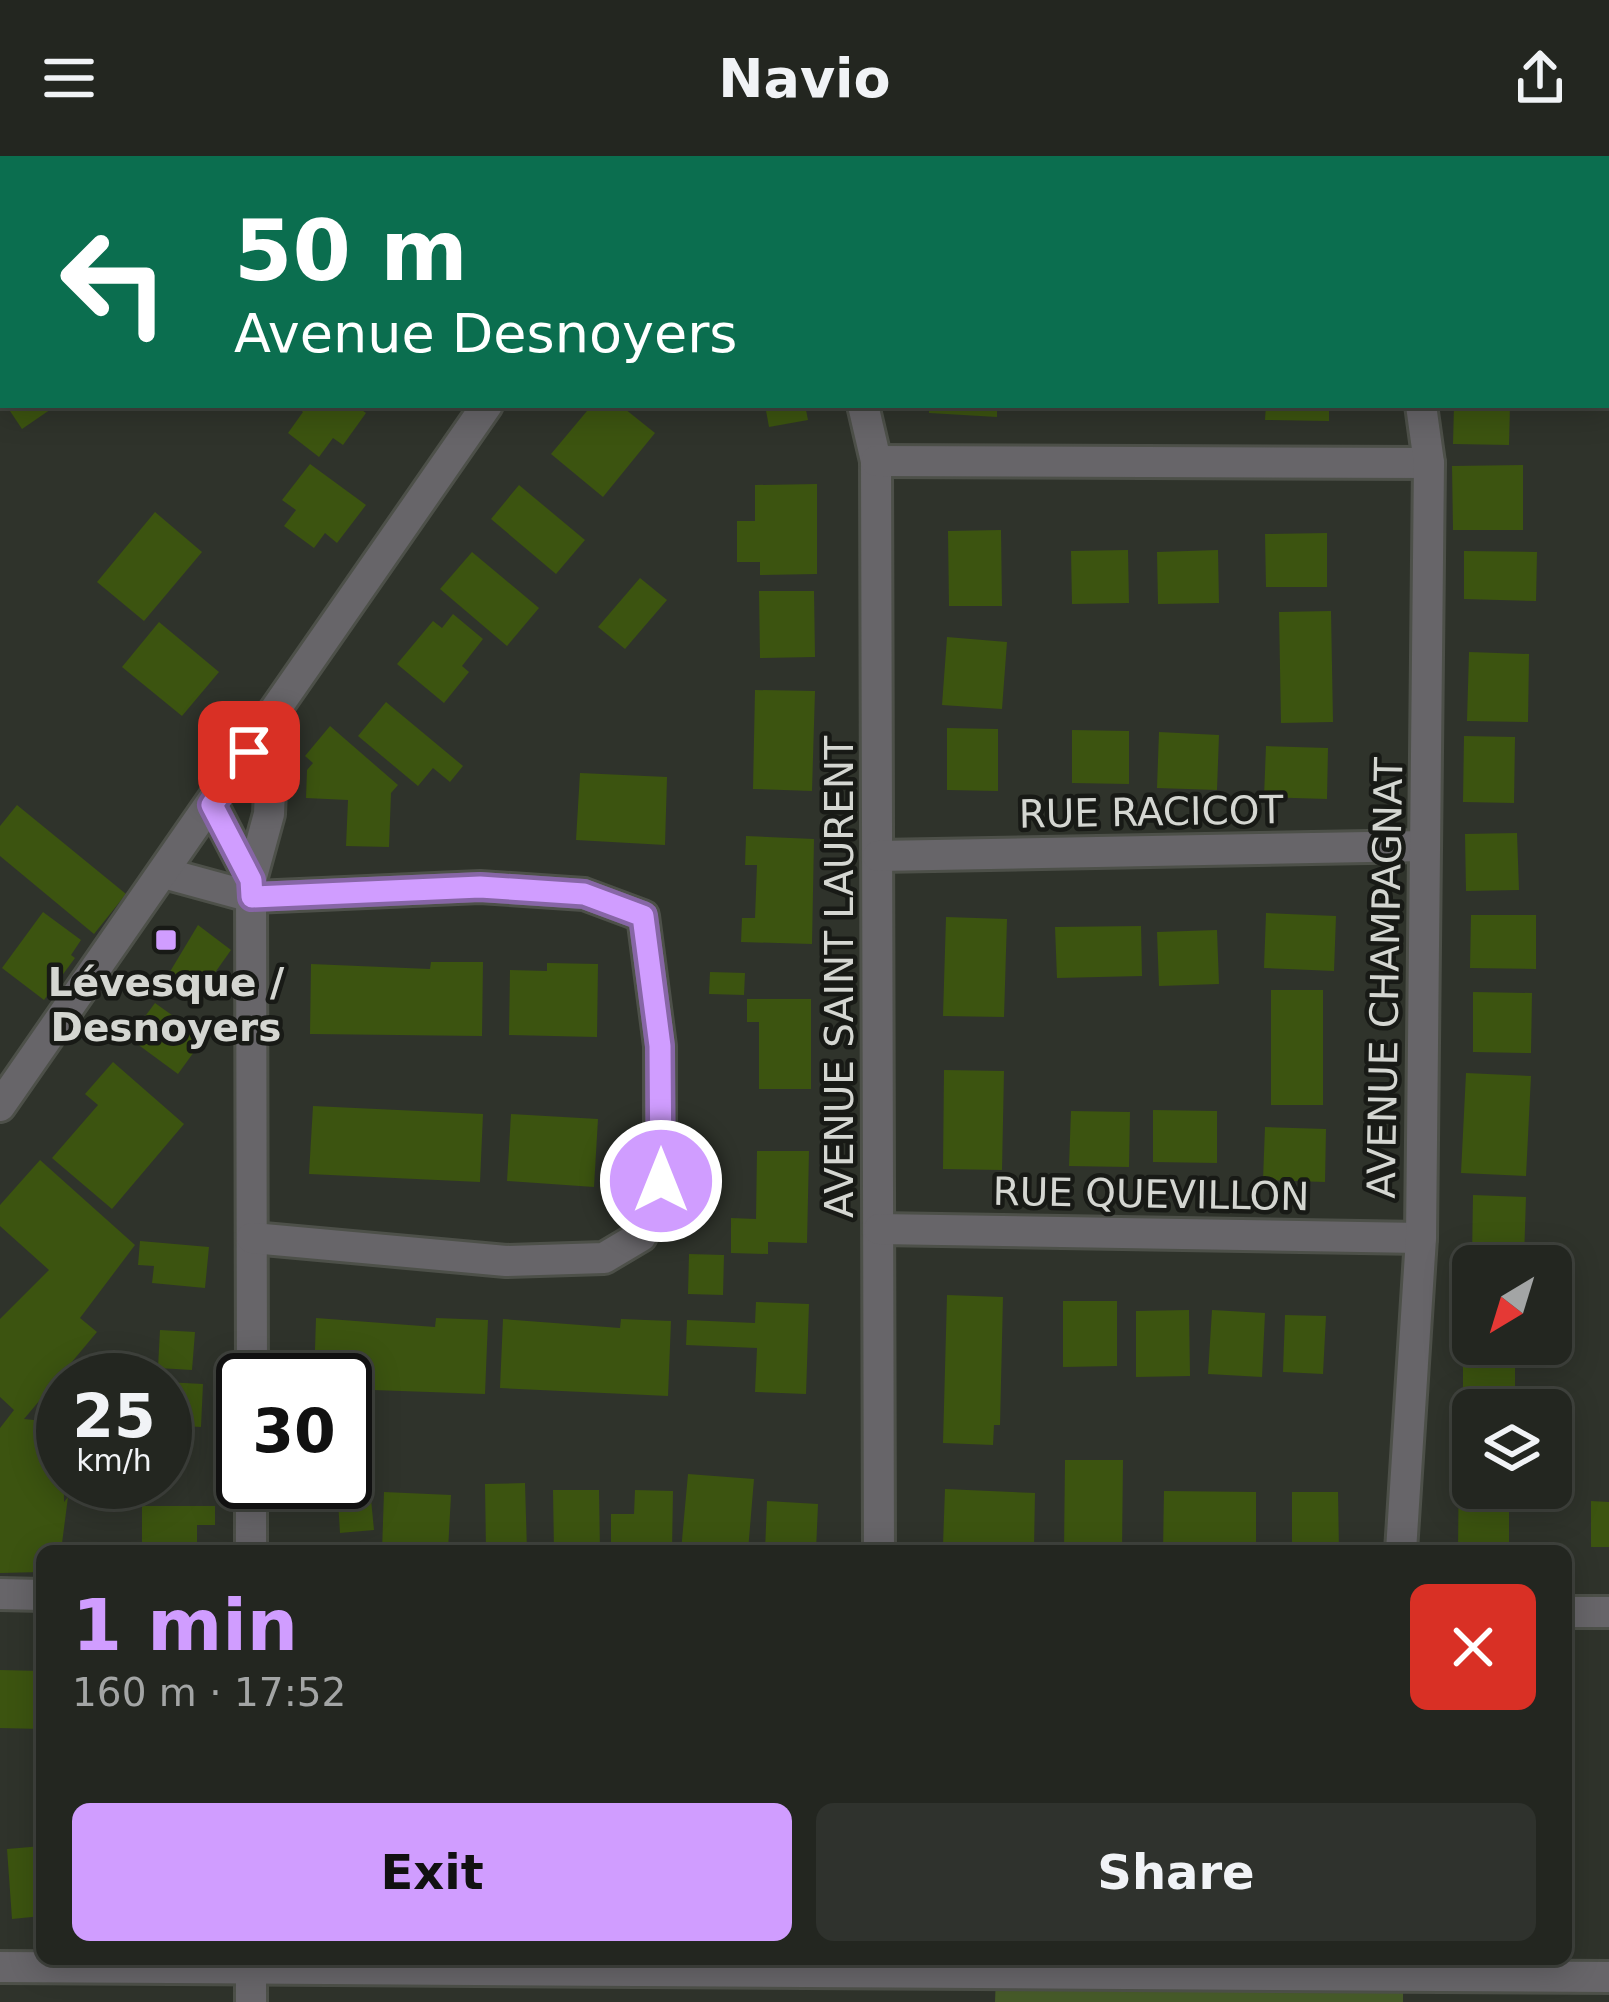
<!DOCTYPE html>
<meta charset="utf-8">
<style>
:root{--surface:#232620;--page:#2f322d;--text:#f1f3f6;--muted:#a3a5a5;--line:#40433e;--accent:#d09dff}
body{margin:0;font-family:"DejaVu Sans",sans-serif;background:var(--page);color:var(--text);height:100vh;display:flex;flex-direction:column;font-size:45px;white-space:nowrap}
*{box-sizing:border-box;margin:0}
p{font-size:39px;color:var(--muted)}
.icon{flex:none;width:66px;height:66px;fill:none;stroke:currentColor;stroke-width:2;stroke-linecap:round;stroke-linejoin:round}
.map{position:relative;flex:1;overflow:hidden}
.sheet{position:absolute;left:36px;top:1389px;width:1536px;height:420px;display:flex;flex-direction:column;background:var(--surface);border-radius:18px;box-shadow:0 6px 30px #0003,0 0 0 3px var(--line)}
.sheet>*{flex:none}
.hud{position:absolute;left:0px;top:0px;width:1611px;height:252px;box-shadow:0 6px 30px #0003,0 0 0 3px var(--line);background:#0b6e4f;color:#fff;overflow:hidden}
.needle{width:78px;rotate:218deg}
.buttons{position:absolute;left:1452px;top:1089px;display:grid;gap:24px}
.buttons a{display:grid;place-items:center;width:120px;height:120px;border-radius:18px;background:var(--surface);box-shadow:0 6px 30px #0003,0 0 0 3px var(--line);font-size:60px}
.speed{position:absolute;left:36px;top:1197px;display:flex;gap:24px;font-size:60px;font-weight:700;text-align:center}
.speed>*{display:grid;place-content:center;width:156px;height:156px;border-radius:50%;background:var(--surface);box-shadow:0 6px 30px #0003,0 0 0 3px var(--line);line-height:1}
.speed small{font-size:30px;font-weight:400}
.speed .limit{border:6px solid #111;border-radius:18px;background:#fff;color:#111}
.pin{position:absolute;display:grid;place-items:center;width:102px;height:102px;color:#fff;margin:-51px;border-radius:24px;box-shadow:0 6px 18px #0006}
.me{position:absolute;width:132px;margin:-66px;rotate:0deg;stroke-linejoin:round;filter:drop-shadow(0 0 9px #0008)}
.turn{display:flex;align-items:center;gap:42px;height:252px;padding:0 36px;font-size:54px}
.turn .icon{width:156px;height:156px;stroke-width:2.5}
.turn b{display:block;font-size:84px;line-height:102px}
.round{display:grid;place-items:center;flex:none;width:126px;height:126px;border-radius:18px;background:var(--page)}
.summary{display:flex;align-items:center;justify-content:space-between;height:204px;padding:0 36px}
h1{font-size:72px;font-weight:700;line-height:90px;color:var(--accent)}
.button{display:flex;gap:24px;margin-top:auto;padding:24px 36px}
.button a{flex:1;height:138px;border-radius:18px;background:var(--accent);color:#111;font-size:48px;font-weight:700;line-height:138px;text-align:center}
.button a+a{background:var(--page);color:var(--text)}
header{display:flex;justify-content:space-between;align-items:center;height:156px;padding:0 36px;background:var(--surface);font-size:54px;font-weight:700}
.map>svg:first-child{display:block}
.green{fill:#465a29}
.building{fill:#3c5410}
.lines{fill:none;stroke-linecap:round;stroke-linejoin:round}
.minor-casing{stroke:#4d5049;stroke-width:36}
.minor{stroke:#676569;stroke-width:30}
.route-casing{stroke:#8766a6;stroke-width:30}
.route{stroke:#d09dff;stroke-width:21}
.poi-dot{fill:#d09dff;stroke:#181a16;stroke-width:4.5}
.labels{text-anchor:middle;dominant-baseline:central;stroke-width:9;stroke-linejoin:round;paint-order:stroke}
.street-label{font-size:39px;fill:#d4d6d1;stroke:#181a16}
.poi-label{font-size:39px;font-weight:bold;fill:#d4d6d1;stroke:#181a16}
</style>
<header><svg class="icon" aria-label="menu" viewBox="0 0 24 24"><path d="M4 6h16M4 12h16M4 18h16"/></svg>Navio<svg class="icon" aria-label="share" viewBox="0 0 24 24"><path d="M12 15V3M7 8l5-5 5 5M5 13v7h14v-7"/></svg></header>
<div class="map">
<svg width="1609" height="1846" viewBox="0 0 1609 1846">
<rect width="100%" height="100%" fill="#2f332b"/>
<!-- green -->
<path class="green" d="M1403,1819v27h-408l1,-26z"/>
<!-- building -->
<g class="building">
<path d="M6,249h51l-35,24z"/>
<path d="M294,249h61l11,8 -23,32 -10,-7 -14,19 -31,-24 15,-21z"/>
<path d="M592,249h28l35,28 -52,64 -52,-43z"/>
<path d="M765,249h40l3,15 -39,7z"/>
<path d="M929,249h68v12l-68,-4z"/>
<path d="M1266,249h63v16l-64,-1z"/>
<path d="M1454,249h56l-1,40 -56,-1z"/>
<path d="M310,308l56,41 -29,38 -12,-10 -11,15 -30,-22 12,-16 -14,-10z"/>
<path d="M1523,309v65h-70l-1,-64z"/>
<path d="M817,328v90l-57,1v-13h-23v-41h18v-36z"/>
<path d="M519,329l66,55 -29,34 -65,-55z"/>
<path d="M155,356l47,40 -58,69 -47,-39z"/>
<path d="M1001,374l1,76h-53l-1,-75z"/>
<path d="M1327,377v54h-61l-1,-53z"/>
<path d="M1128,394l1,53 -57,1 -1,-53z"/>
<path d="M1218,394l1,53 -61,1 -1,-52z"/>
<path d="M1464,395l73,1 -1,49 -72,-2z"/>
<path d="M472,396l67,56 -32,38 -67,-57z"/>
<path d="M640,422l27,22 -42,49 -27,-22z"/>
<path d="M759,435h55l1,66 -55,1z"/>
<path d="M1331,455l2,111 -52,1 -2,-111z"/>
<path d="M453,458l30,25 -21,27 7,6 -25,31 -47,-39 36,-43 9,7z"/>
<path d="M159,466l60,50 -37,44 -60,-49z"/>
<path d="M947,481l60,5 -5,67 -60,-4z"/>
<path d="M1469,496l60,2 -1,68 -61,-1z"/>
<path d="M755,534l60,1 -3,100 -59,-2z"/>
<path d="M386,546l77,64 -13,16 -17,-14 -15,18 -60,-50z"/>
<path d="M330,570l68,59 -7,8 -2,54 -43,-1 2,-46 -42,-2 1,-28 6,-7 -8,-7z"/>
<path d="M947,572l51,1v62l-51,-1z"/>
<path d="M1072,574l57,1v53l-57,-1z"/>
<path d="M1159,576l60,3 -2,55 -60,-2z"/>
<path d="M1464,580l51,1 -1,66 -51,-1z"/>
<path d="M1266,590l62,2 -1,51 -63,-2z"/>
<path d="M580,617l87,4 -2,68 -89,-5z"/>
<path d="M17,649l109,89 -32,40 -94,-78v-30z"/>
<path d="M1517,677l2,57 -53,1 -1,-57z"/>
<path d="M746,680l68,3 -2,105 -71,-2 1,-24h13l2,-53h-12z"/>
<path d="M43,756l38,28 -10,15 4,3 -31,42 -42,-32z"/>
<path d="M1266,757l70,3 -2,55 -70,-3z"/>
<path d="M1471,759h65v54l-66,-1z"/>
<path d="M946,761l61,2 -3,98 -61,-1z"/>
<path d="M198,769l33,25 -36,51 -30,-21z"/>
<path d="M1141,770l1,50 -85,2 -2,-51z"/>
<path d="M1217,774l2,54 -60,2 -2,-54z"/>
<path d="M431,806h52l-1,74 -172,-2 1,-70 119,5z"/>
<path d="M547,807l51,1 -1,73 -88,-2 1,-65 37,1z"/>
<path d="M710,816l35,1 -1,22 -35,-1z"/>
<rect x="1271" y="834" width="52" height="115"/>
<path d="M1473,836l59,1 -1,60 -58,-1z"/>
<path d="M747,843h64v90h-52v-67h-12z"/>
<path d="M155,847l49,35 -26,36 -49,-36z"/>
<path d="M113,906l71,62 -72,85 -60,-51 46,-53 -13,-11z"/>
<path d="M944,914l60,1 -2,99 -59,-1z"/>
<path d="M1466,917l65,3 -5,100 -65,-3z"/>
<path d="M313,950l170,8 -3,68 -171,-8z"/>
<path d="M1153,954l64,1v52l-64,-1z"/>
<path d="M1071,955l59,1 -1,55 -60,-1z"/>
<path d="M511,958l87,5 -4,68 -87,-6z"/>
<path d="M1265,971l61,2 -1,53 -62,-2z"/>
<path d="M757,995h52l-2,92 -39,-1v12l-37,-1v-35l25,1z"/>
<path d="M40,1004l95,85 -55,73 17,14 -73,87 39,4 1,79 4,-5 -7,54h-19v21l-42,1v-145l14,-18 -14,-13v-78l49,-49 -49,-44v-21z"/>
<path d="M1473,1039l53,2 -2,62 -52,-1z"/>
<path d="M140,1085l69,6 -4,41 -53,-5 2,-17 -16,-1z"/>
<path d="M689,1098l35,1 -1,40 -35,-1z"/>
<path d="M947,1139l56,2 -3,128h-6l-1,20 -50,-2z"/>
<path d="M1063,1145h54v65l-54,1z"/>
<path d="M756,1146l53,2 -3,90 -51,-2 2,-44 -71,-3 1,-25 68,3z"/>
<path d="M1189,1154l1,66 -54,1v-66z"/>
<path d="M1212,1154l53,3 -3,64 -54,-3z"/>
<path d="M1285,1159l41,1 -3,58 -40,-2z"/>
<path d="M316,1162l119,9 1,-9 52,2 -3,74 -140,-5v-9h-31z"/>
<path d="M503,1163l117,9 1,-9 50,2 -3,75 -168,-8z"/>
<path d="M160,1174l35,2 -3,38 -34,-2z"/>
<path d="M1463,1204h52v50h-42v7h-10z"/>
<path d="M165,1226l38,2 -2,43 -36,-2z"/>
<path d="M1459,1293h14v39h36v63h-51z"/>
<path d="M1065,1304h58l-1,91h-58z"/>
<path d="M688,1318l66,5 -6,72h-67z"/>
<path d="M292,1326h36l2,18 -37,2z"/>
<path d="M525,1327l2,68h-41l-1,-67z"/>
<path d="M945,1333l90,4 -1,55 -91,-3z"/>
<path d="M553,1334h46l1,61h-46z"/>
<path d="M635,1334l38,1 -1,60h-61v-37h23z"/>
<path d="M1164,1335l92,1v59h-93z"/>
<path d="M384,1336l67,3 -3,56h-66z"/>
<path d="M1292,1336h46l1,59h-47z"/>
<path d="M371,1343l3,31 -34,3 -2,-32z"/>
<path d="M767,1345l51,3 -2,47h-51z"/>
<path d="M1591,1345l18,1v45h-18z"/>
<path d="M142,1350h73v19h-18v26h-61v-8l6,1z"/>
<path d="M0,1514l42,1v58l-42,-1z"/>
<path d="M42,1690v70l-30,3 -5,-70z"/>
</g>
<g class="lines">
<defs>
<g id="minor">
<path d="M807,0l1,3"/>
<path d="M127,3l2,-3"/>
<path d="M657,3l2,-3"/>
<path d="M1400,3v-3"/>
<path d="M0,148l3,-2"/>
<path d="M863,249l13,56 3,1090"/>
<path d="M876,305l553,2"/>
<path d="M212,648l39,76 1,500"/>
<path d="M878,700l547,-10"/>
<path d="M164,717l88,24 228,-10 104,7 59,22 17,130v135l-19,55 -37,22 -98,3 -254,-23"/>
<path d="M251,724l18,-66 4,-96"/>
<path d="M0,950l487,-701"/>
<path d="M879,1073l542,9"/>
<path d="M251,1395v-69"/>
<path d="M1401,1395l20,-313 8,-775 -8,-58"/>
<path d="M0,1438l42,1"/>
<path d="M1566,1456h43"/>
<path d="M0,1811l1609,10"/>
<path d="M251,1846v-43"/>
</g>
</defs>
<!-- minor casing -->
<use href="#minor" class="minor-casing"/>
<!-- minor -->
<use href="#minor" class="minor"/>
</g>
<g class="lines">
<defs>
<path id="route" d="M249,596l-37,53 39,75 1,17 228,-10 104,7 59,22 17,130 1,135"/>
</defs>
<!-- route casing -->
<use href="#route" class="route-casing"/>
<!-- route -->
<use href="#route" class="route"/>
</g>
<!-- markers -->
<rect class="poi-dot" x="154" y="772" width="24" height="24" rx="6"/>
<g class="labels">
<!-- street labels -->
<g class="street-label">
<text transform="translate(1151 656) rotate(-1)">RUE RACICOT</text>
<text transform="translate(839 821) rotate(-90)">AVENUE SAINT LAURENT</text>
<text transform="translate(1385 822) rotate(-89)">AVENUE CHAMPAGNAT</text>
<text transform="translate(1151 1038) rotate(1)">RUE QUEVILLON</text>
</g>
<!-- poi labels -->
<g class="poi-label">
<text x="166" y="826">Lévesque /<tspan x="166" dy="45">Desnoyers</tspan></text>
</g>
</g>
</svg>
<div class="buttons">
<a><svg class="needle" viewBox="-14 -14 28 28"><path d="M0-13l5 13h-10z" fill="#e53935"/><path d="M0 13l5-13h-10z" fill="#a3a5a5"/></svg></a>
<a><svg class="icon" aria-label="layers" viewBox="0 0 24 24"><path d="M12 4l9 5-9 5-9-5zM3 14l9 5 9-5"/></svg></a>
</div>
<div class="speed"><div>25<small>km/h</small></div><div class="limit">30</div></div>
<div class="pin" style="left:249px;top:596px;background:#d93025"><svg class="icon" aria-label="arrive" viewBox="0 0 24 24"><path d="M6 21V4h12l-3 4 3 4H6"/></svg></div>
<svg class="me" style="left:661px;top:1025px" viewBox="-20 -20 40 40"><circle r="17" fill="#d09dff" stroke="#fff" stroke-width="3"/><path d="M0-11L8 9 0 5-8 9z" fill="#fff"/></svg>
<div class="hud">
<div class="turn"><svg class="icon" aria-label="left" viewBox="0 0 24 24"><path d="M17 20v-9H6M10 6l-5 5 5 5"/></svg><div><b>50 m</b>Avenue Desnoyers</div></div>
</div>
<section class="sheet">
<div class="summary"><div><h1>1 min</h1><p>160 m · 17:52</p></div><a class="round" style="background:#d93025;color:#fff"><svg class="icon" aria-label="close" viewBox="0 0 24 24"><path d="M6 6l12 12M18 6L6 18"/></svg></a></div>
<div class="button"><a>Exit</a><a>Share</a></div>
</section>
</div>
